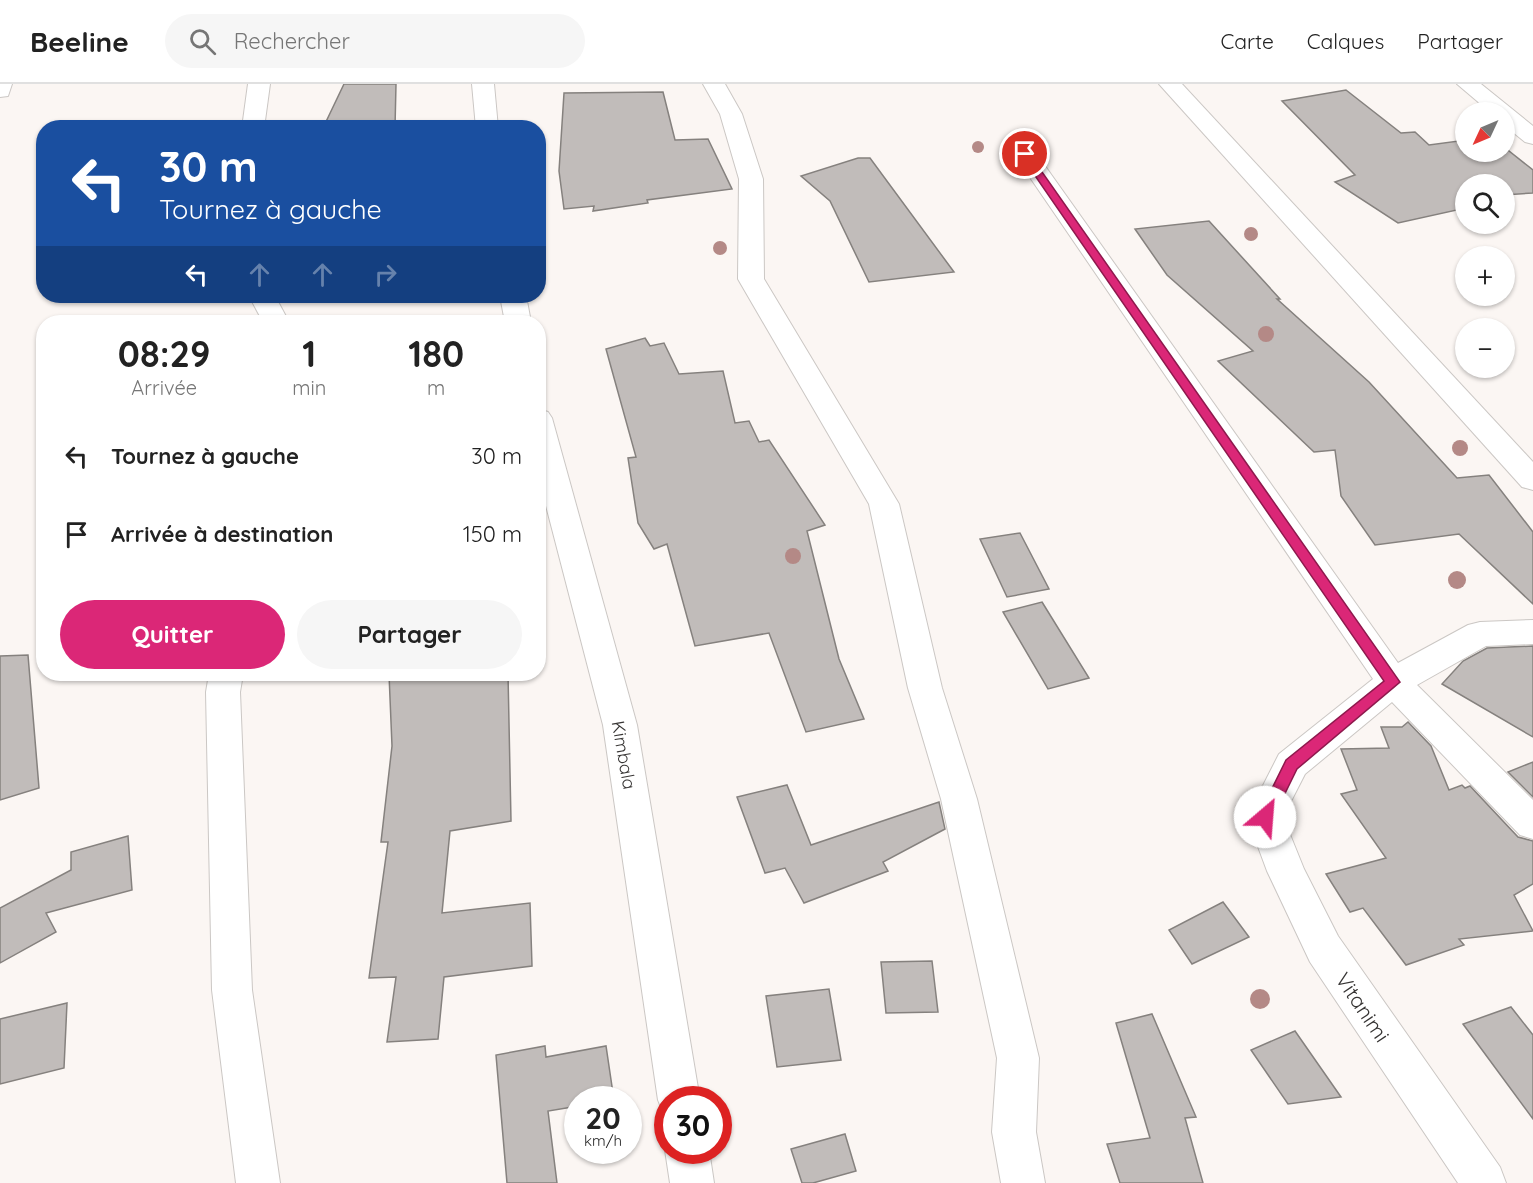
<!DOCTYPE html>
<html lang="fr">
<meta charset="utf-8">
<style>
:root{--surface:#fff;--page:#f6f6f6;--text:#222;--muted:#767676;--line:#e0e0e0;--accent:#db2777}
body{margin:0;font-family:Quicksand,sans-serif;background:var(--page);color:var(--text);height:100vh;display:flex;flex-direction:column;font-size:22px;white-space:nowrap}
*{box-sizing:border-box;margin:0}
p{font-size:20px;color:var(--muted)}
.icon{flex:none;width:33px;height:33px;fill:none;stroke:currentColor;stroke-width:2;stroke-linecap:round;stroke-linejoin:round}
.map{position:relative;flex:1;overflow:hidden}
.side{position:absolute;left:36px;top:231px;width:510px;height:366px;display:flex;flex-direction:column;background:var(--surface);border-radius:24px;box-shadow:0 2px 4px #0004}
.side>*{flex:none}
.top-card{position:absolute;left:36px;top:36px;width:510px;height:183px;border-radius:24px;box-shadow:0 2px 4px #0004;background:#1a4fa0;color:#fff;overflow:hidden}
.needle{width:39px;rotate:226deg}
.tools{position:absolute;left:1455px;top:18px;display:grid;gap:12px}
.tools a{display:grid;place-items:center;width:60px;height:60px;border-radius:50%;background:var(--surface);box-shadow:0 2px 4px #0004;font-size:30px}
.speed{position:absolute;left:564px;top:1002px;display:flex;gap:12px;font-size:30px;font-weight:700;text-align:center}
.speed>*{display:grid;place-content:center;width:78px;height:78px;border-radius:50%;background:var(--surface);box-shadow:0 2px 4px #0004;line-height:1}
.speed small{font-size:15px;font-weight:400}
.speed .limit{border:9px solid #d22;background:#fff;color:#111}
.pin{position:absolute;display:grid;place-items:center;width:51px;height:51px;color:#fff;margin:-26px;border:3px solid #fff;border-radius:50%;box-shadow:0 2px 6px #0007}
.me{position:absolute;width:66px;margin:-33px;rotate:27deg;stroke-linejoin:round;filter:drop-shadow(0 0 4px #0008)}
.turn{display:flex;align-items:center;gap:21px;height:126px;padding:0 24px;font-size:27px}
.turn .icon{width:78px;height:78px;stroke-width:2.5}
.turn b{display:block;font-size:42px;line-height:51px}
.lanes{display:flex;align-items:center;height:57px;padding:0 24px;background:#0003;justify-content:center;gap:30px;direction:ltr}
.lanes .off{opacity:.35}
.eta{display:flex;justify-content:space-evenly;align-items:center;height:102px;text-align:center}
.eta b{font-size:36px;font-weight:800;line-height:42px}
.primary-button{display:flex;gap:12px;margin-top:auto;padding:12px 24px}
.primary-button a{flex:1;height:69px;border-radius:36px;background:var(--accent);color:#fff;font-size:24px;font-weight:800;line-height:69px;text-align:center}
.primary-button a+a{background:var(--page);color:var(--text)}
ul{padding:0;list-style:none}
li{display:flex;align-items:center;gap:18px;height:78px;padding:0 24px}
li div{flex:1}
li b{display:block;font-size:22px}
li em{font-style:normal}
header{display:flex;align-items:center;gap:36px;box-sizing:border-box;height:84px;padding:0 30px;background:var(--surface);border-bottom:2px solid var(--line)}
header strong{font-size:28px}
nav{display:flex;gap:33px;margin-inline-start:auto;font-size:21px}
.search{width:420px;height:54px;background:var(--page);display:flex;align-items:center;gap:15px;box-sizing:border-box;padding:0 21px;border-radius:33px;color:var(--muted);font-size:22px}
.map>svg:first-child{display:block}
.building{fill:#c1bcba;stroke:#85817e;stroke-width:1.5}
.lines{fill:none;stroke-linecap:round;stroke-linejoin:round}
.minor-casing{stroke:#cbc7c4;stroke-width:2}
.minor{fill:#fff;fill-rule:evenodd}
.tree{fill:#b48986}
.route{fill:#db2777;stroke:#8e194d;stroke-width:1.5}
.labels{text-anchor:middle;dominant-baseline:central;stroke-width:5;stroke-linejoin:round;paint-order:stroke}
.street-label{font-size:18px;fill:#373534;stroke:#fff}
.near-street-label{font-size:21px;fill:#373534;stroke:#fff}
</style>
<header>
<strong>Beeline</strong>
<div class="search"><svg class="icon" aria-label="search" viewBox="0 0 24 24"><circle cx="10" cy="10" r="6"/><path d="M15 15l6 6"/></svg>Rechercher</div>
<nav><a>Carte</a><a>Calques</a><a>Partager</a></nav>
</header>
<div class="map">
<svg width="1533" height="1099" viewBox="0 0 1533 1099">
<rect width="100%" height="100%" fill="#fbf6f3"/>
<!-- building -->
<g class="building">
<path d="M344,0h52l-1,44h-72z"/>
<path d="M1346,6l55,43 14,-1 14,13 37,-5v12h38v-5l29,23v23l-29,2v-11h-38v24l-68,15 -63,-41 20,-7 -73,-74z"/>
<path d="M663,8l12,48 33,-1 24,50 -85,11 1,3 -55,8 1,-5 -30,3 -5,-38 5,-78z"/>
<path d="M858,74h12l84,114 -85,10 -39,-81 -29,-25z"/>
<path d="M1209,137l71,78h-3l92,83 88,96 32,-3 44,57v72l-74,-70 -84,11 -34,-49 -6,-46 -21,2 -96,-91 35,-10 -86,-76 -32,-46z"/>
<path d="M645,254l5,8 14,-3 15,31 44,-3 12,52 14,-2 10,21 10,-2 56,85 -18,6 32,128 25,60 -58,13 -37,-99 -74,13 -28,-102 -13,5 -16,-26 -10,-65 8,-1 -30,-108z"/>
<path d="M1020,449l29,56 -42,8 -27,-58z"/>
<path d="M1042,518l47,76 -41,11 -45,-77z"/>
<path d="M1533,562v91l-91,-53 21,-23 24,-13z"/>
<path d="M28,571l11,133 -39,12v-144z"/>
<path d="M389,590h119l3,147 -61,10 -8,82 88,-10 2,63 -88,11 -6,62 -51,3 9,-65 -27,1 19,-136h-7l11,-96z"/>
<path d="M1408,638l23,24 18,44 13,-5 3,3 5,-2 48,51 15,4v43l-19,11 19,36 -74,8 5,6 -58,20 -43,-57 -13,4 -24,-38 60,-16 -45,-64 16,-4 -16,-41 48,-1 -8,-21h21z"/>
<path d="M1533,678v35l-25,-25z"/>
<path d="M787,701l24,60 128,-43 6,27 -62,33 5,9 -84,32 -19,-35 -20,5 -28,-76z"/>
<path d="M128,752l4,54 -86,23 10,19 -56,31v-55l71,-38v-18z"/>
<path d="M1223,818l26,35 -57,27 -23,-34z"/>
<path d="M932,877l6,51 -52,1 -5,-51z"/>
<path d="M829,905l12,71 -64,7 -11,-71z"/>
<path d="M67,919l-3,65 -64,16v-65z"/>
<path d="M1511,923l22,28v84l-70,-95z"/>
<path d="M1152,930l44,103 -11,1 18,65h-83l-13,-39 43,-6 -34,-115z"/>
<path d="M1295,947l46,66 -53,7 -37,-54z"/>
<path d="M545,962l1,11 60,-11 8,54h-36v6l-30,5 9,72h-50l-11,-128z"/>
<path d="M845,1050l11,37 -43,12h-11l-11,-34z"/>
</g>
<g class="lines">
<defs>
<g id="minor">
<path d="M0,0h12l-4,12 -8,1z"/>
<path d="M248,0h22l-6,44h-22z"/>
<path d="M472,0h22l4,44h-22z"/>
<path d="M703,0h22l17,30 21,65 1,100 135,225 43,184 35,111 62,259 -3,74 9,51h-44l-9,-51 5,-74 -56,-259 -33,-111 -39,-184 -131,-225 1,-100 -19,-65z"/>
<path d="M1159,0h23l351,378v28l-11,-3z"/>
<path d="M1457,0h24l52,42v18l-8,-2 -21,-17v-13h-14z"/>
<path d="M1025,63l8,2 365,514 70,-38 12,-3 53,-2v24l-47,2 -69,39 116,115v39l-13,-4 -128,-133 -87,72 -22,43 21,52 34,67 162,231 6,16h-48l-148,-221 -43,-91 -20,-54 32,-63 94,-75 -359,-525 3,-5z"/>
<path d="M249,212h26l14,26h-26z"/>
<path d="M500,212h26l5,26h-26z"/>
<path d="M538,325l10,3 4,6 85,307 63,375h-32v16l-4,-1 -6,-15 -55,-375 -65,-250z"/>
<path d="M209,590h34l-3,18 12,298 28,193h-44l-24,-193 -6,-298z"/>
<path d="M668,1060v6h41l5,33h-44l-5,-33z"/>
</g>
</defs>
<!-- minor casing -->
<use href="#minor" class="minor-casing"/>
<!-- minor -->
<use href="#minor" class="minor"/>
</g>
<!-- trees -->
<g class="tree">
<circle cx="978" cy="63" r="6"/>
<circle cx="1251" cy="150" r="7"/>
<circle cx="720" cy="164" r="7"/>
<circle cx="1266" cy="250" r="8"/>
<circle cx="1460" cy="364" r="8"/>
<circle cx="793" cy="472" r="8"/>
<circle cx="1457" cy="496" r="9"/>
<circle cx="1260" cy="915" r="10"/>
</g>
<!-- route -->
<path class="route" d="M1021,68h7l372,530 -103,87 -26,53h-11l-2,-5 28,-57 98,-79 -364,-527z"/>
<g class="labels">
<!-- street labels -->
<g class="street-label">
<text transform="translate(624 671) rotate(80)">Kimbala</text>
</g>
<!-- near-street labels -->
<g class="near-street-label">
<text transform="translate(1363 923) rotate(56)">Vitanimi</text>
</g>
</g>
</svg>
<div class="tools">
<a><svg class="needle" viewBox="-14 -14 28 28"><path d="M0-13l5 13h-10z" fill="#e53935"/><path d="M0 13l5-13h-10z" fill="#767676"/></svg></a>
<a><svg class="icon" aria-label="search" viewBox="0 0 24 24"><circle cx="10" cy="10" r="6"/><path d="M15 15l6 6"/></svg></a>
<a>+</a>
<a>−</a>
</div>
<div class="speed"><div>20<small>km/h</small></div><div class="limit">30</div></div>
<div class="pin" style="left:1025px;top:70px;background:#d93025"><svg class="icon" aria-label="arrive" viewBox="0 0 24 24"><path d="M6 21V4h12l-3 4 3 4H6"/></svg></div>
<svg class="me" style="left:1265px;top:733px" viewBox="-20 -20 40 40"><circle r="19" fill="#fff"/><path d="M0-13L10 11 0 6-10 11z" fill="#db2777"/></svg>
<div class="top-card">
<div class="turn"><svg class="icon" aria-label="left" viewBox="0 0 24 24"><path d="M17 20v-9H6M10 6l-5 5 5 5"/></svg><div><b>30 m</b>Tournez à gauche</div></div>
<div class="lanes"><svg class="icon" aria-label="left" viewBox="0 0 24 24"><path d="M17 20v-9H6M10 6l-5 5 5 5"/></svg><svg class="icon off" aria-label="ahead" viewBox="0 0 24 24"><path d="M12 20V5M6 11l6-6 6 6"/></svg><svg class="icon off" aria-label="ahead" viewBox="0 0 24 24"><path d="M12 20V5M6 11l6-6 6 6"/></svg><svg class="icon off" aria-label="right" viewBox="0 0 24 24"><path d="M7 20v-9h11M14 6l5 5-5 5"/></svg></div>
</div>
<section class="side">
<div class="eta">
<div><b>08:29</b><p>Arrivée</p></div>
<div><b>1</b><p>min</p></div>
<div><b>180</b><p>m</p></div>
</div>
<ul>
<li><svg class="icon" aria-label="left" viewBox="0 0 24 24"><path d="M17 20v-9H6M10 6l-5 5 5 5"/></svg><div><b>Tournez à gauche</b></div><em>30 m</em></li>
<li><svg class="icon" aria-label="arrive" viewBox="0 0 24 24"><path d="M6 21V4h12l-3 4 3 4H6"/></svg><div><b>Arrivée à destination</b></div><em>150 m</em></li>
</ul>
<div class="primary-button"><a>Quitter</a><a>Partager</a></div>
</section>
</div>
